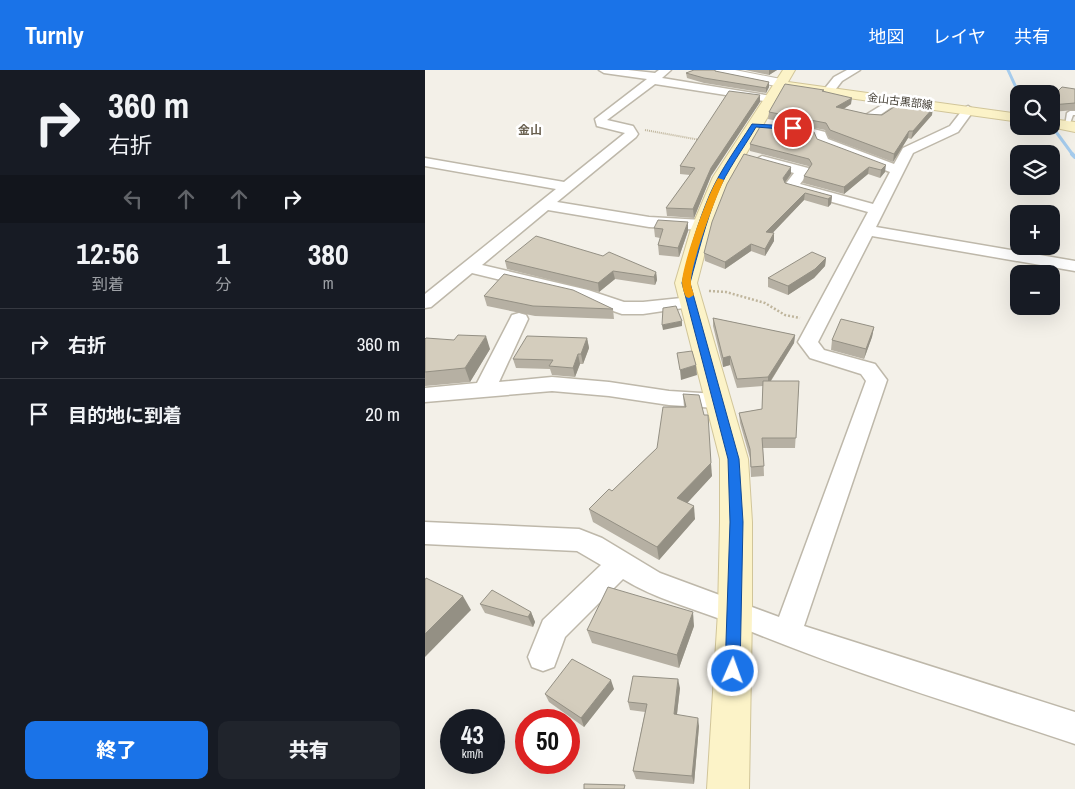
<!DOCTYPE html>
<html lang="ja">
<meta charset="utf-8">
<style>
:root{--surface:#171b24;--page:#20242c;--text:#f1f3f6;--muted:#9ea1a6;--line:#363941;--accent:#1a73e8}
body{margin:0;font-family:"Archivo Narrow","Noto Sans JP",sans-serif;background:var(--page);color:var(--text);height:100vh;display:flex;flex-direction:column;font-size:19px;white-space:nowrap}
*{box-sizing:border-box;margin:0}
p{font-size:16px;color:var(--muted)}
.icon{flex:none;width:28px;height:28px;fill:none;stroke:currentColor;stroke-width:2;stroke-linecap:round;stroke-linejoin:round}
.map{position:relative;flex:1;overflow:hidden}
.panel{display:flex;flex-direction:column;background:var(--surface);width:425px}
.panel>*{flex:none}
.hud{background:#171b24;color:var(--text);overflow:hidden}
.buttons{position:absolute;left:585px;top:15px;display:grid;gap:10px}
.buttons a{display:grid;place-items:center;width:50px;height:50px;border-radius:10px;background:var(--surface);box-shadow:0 5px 20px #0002;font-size:25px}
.speed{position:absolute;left:15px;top:639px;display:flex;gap:10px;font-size:25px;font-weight:700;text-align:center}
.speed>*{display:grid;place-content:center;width:65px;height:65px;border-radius:50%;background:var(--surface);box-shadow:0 5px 20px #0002;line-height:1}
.speed small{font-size:12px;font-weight:400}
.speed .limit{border:8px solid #d22;background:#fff;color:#111}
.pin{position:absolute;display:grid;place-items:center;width:42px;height:42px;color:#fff;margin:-21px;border:2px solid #fff;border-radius:50%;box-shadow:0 1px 5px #0007}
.me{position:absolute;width:55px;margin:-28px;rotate:2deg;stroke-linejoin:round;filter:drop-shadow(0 0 4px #0008)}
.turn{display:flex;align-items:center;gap:18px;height:105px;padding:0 25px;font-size:22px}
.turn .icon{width:65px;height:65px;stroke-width:2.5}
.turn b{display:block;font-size:35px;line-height:42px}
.lanes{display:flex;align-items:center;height:48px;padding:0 25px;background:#0003;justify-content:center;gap:25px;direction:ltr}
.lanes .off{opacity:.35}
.eta{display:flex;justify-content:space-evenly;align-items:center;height:85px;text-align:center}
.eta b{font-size:30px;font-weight:800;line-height:35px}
.cta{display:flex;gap:10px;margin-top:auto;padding:10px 25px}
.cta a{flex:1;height:58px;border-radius:10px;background:var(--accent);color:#fff;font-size:20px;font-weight:800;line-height:58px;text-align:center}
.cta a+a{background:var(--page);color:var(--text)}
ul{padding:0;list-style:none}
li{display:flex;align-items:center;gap:15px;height:70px;padding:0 25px;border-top:1px solid var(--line)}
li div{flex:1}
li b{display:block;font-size:19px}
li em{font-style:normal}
header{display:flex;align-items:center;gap:30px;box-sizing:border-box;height:70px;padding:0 25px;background:var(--accent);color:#fff}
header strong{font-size:24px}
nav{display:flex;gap:28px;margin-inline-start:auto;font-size:18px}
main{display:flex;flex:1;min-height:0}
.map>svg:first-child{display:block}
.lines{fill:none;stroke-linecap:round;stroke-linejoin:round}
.stream-far1{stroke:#a6cced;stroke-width:3}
.stream{stroke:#a6cced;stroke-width:4}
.service-casing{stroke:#beb8aa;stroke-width:3}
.minor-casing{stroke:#beb8aa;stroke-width:3}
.tertiary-casing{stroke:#beb8aa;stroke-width:2}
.secondary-casing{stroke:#d1c599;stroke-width:2}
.path-far1{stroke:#bfb59c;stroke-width:2;stroke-dasharray:1 1;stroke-linecap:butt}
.path{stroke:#bfb59c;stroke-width:2.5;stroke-dasharray:2 2;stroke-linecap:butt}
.service{fill:#fff;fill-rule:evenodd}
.minor{fill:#fff;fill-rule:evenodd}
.tertiary{fill:#fff;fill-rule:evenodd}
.secondary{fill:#fcf3c8;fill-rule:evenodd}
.wall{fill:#b6b0a3}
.shaded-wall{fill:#949084}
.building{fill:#d4cdbd;stroke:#949084}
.route{fill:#1a73e8;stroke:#114b97}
.slow{fill:#f59e0b}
.labels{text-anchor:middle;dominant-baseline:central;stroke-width:5;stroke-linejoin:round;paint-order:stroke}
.far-street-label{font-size:11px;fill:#464137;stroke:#fff}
.far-neighbourhood-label{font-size:12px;font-weight:bold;fill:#685f4e;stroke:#fff}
</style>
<header>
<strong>Turnly</strong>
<nav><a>地図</a><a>レイヤ</a><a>共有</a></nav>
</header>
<main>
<section class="panel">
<div class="hud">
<div class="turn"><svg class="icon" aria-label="right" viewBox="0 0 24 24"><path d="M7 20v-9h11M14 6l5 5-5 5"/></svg><div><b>360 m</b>右折</div></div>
<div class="lanes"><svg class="icon off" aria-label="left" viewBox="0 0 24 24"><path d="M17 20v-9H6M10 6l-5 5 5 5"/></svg><svg class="icon off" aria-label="ahead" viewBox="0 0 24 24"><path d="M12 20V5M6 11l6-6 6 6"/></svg><svg class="icon off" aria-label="ahead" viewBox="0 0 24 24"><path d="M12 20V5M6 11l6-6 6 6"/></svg><svg class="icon" aria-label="right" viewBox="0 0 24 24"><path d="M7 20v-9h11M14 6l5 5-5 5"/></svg></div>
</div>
<div class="eta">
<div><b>12:56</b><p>到着</p></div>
<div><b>1</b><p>分</p></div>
<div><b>380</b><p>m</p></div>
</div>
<ul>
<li><svg class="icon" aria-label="right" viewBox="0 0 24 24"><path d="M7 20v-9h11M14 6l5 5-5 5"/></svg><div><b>右折</b></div><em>360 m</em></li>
<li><svg class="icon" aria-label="arrive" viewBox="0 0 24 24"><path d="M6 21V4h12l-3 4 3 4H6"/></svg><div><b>目的地に到着</b></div><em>20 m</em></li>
</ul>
<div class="cta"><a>終了</a><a>共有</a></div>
</section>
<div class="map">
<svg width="650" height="719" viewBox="0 0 650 719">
<rect width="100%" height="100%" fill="#f3f0e8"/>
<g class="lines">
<!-- stream-far1 -->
<g class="stream-far1">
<path d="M583,0l11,24"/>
<path d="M626,55l22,30"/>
</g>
<!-- stream -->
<path class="stream" d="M647,84l3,3"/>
<defs>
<path id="service" d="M645,41h5v4h-2l-4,11h-4l2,-13z"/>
<g id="minor">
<path d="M174,0h29l27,3 4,-3h12l-9,8 109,18 6,3 -6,3 -116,-18 -48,36 26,6 5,8 -2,3 -79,65 92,15 54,3 6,2 2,3 -2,3 -6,2 -54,-3 -101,-17 -66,55 106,25 36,12h19l48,-5 6,1 3,4 -3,4 -54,8h-21l-46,-16 -104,-25 -41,34 -6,1v-14l131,-105 -131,-23v-8l139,24 61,-49 -28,-7 -2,-7 52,-40 -43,-6z"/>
<path d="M422,0h13l-18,11 -10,13h-8l-2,-2 12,-15z"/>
<path d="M470,27l4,1 2,2 -2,2 -25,17h-8l-2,-3z"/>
<path d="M543,36l6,4 -16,22 -45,21 -37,74 199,34v10l-203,-35 -54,106 6,8 51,14 12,16 -83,246 271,86v32c-116,-39 -234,-74 -347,-122 -35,-14 -73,-23 -105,-43l-58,58 -11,30 -11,4 -11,-4 -4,-10 15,-37 58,-55 -24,-14 -152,-7v-22l154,7 23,9 58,35 119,44 87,-236 -5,-7 -51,-16 -12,-16 70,-130 -82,-23 -2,-3 10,-13 -37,-10 -2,-3 7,-4 46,12 2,3 -10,13 73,20 17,-32 -73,-28 -2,-7 -34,-6 -2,-3 2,-3 13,-1 31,8 3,7 66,25 9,-16 47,-22 14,-18z"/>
<path d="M94,243l7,2 2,4 -29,63 53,-5 57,5 60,9 48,3 8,2 3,5 -3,5 -8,2 -48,-3 -60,-9 -57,-5 -127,11v-14l52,-5 33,-64 2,-4z"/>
</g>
<path id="tertiary" d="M285,0h25l51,10 2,3 -7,4 -65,-13z"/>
<g id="secondary">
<path d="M358,0h12l-7,12 231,32v8l-235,-33 -59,101 -14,39 -14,54 51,176 4,63v90l-3,177h-42l11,-177 2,-90v-63l-45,-176 16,-54 22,-52z"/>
<path d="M626,49l24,3v10l-29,-6h5z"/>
</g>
</defs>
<!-- service casing -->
<use href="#service" class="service-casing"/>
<!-- minor casing -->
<use href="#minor" class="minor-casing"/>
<!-- tertiary casing -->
<use href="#tertiary" class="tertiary-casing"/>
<!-- secondary casing -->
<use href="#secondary" class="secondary-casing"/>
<!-- path-far1 -->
<path class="path-far1" d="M220,60l55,10"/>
<!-- path -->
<path class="path" d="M284,221l17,1 39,11 20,12 15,3"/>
<!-- service -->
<use href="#service" class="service"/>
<!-- minor -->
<use href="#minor" class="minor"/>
<!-- tertiary -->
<use href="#tertiary" class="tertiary"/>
<!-- secondary -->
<use href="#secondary" class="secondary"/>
</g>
<!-- wall -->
<g class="wall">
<path d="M320,0h32l-8,5z"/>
<path d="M290,1l54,11v5l-3,6 -62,-10 -17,-5 -1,-5z"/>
<path d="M650,19v21l-24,2v-14z"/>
<path d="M399,21l27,13 -7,5 23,5 15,1h50l-21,24 -3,-1 -15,24 -64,-24 -4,-8 -57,-11 1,-7z"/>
<path d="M335,32l-49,74 -17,42 -27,-2 -1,-8 24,-33 -10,-1v-8z"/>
<path d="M392,69l68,33 -5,6 -12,-4 -24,20 -41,-11 1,-7 6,-8 -2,-2 -58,-15v-7z"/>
<path d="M366,104l-6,9 47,13 -1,8 -3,3 -24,-7 -32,33 2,8 -9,15 -14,-5 -26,18 -20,-8 -1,-8z"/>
<path d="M229,158l34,3 -9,26 -20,-2 -1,-10 2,-7 -5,-1z"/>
<path d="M401,188l-1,8 -11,12 -26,17 -20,-8v-9z"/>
<path d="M80,191l151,11 1,8 -2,5 -40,-6 -16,13 -92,-23z"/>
<path d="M59,226l129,13 1,10 -79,-3 -48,-10z"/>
<path d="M288,248l82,17 -1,8 -23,38h28l-4,67h-32l1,28 -13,1 -1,-19 -10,-35 -1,-10 23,-4 1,-23 -26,2 -7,-23 -7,2 -10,-41z"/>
<path d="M449,257l-2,10 -8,22 -33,-9 1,-10z"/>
<path d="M162,268l2,10 -6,16h-3l-5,13 -23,-2 -2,-6 -34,-1 -3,-9z"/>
<path d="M0,269l65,10 -20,33 -45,4z"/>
<path d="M258,324l29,82 -25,27 8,16 -36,41 -66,-38 -4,-13 23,-18 45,-43 27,-41z"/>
<path d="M55,534l51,8 4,10 -2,5 -48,-14z"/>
<path d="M269,556l-15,42 -87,-25 -5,-13z"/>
<path d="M255,618l-3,26 22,12 -5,58 -58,-5 -3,-8 12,-59 -15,-2 -2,-8z"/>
<path d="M189,619l-30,38 -35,-25 -4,-8z"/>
</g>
<!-- shaded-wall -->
<g class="shaded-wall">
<path d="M344,0h8l-8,5z"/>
<path d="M344,12v5l-3,6v-5z"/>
<path d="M335,25v7l-49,74 -17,42 -1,-9 18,-41z"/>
<path d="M427,28l-1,6 -16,10 1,-7z"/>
<path d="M508,38l-1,7 -21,24 2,-8z"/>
<path d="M484,61l-1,7 -15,24 1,-8z"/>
<path d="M461,95l-1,7 -5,6 1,-8z"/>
<path d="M366,97v7l-8,11v-7z"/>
<path d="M444,97l-1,7 -24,20v-7z"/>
<path d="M380,123l-1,7 -38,40v-8z"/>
<path d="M407,126l-1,8 -3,3v-8z"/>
<path d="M263,152v9l-9,26 -1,-9z"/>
<path d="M349,163v8l-9,15v-7z"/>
<path d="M326,174v7l-26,18v-7z"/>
<path d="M401,188l-1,8 -11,12 -26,17v-9z"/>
<path d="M188,201l2,8 -16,13 -1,-9z"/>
<path d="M231,202l1,8 -2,5 -1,-8z"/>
<path d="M257,251v5l-19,4 -1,-5z"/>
<path d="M449,257l-2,10 -8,22 2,-10z"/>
<path d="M370,265l-1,8 -26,42v-8z"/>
<path d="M61,266l4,13 -20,33 -5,-14z"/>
<path d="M162,268l2,10 -6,16 -2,-10z"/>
<path d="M153,284l2,10 -5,13 -2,-9z"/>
<path d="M305,286v9l-7,2v-9z"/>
<path d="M271,295l1,10 -16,5 -1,-10z"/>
<path d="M286,393l1,13 -33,36 -2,-14z"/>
<path d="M269,436l1,13 -36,41 -2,-13z"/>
<path d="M38,526l8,14 -46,47v-23z"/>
<path d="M106,542l4,10 -2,5 -5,-10z"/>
<path d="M268,542l1,14 -15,42 -2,-13z"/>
<path d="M253,609l2,9 -4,34 -2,-8z"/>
<path d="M186,610l3,9 -30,38 -3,-9z"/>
<path d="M273,648l1,8 -5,58 -2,-8z"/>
</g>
<!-- building -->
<g class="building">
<path d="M269,0h21v1l54,11 -3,6 -62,-10 -18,-5z"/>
<path d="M360,14l39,6 -2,1 30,7 -16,9 31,7 15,1 21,-14 30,7 -20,23h-4l-15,23 -64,-24 -4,-7 -57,-11z"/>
<path d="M637,17l13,2v14l-24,2v-7z"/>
<path d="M304,21l31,4 -49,73 -18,41 -27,-1 29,-40 -15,-2z"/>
<path d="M336,55l33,2 20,5 3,7 69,26 -5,5 -12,-3 -25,20 -40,-11 8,-12 -3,-5 -59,-15z"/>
<path d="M319,84l47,13 -8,11 2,5 47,13 -4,3 -23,-6 -39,39 8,1 -9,16 -14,-5 -26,18 -21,-9 8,-31 15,-38z"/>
<path d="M233,150l30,2 -10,26 -20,-3 5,-16 -9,-1z"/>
<path d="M111,166l67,20 6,-4 47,20 -2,5 -41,-6 -15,12 -93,-22z"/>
<path d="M387,182l14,6 -11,11 -27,17 -20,-8z"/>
<path d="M79,204l69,16 40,19 -80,-3 -49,-10z"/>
<path d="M251,236l6,15 -20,4 1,-17z"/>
<path d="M288,248l82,17 -27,42 -31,2 -7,-23 -7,2z"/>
<path d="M416,249l33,8 -8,22 -34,-9z"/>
<path d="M33,265l28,1 -21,32 -40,4v-33l1,-1 28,2z"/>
<path d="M102,266l60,2 -6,16h-3l-5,14 -24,-2 4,-6 -40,-1z"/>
<path d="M267,281l4,14 -16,5 -3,-17z"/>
<path d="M338,311h36l-3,57h-34l2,28 -13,1 -1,-18 -11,-36 23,-4z"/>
<path d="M258,324l16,1 5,20h4l3,48 -34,35 17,8 -37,41 -68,-38 20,-20 3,2 45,-43 6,-41h23z"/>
<path d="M1,508l37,18 -38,38v-54z"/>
<path d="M183,517l85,25 -16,43 -90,-25z"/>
<path d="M67,520l39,22 -3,5 -48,-13z"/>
<path d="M147,589l39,21 -30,38 -36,-24z"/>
<path d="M208,606l45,3 -4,35 24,4 -6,58 -59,-5 14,-67 -19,-2z"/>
<path d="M159,714l41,1 -1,4h-40z"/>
</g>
<!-- route -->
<path class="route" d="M327,54l41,2 4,2 -4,2 -37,-3c-13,22 -29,43 -39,67 -11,28 -19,59 -27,89l49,176 4,63 -3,149 -2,6 -5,2 -6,-2 -2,-6 5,-149 -2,-63 -46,-176c7,-30 16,-61 28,-89 11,-25 28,-48 42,-70z"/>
<!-- slow -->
<path class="slow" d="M293,108l6,2c-8,17 -35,87 -33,104 0,3 2,7 3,11l-5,3 -3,-1c-2,-4 -4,-10 -4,-15 1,-20 25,-86 36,-104z"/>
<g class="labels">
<!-- far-street labels -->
<g class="far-street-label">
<text transform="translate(475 31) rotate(7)">金山古黒部線</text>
</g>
<!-- far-neighbourhood labels -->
<g class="far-neighbourhood-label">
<text x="105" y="60">金山</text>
</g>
</g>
</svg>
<div class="buttons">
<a><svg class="icon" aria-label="search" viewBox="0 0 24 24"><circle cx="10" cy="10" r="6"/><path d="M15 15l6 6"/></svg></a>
<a><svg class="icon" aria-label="layers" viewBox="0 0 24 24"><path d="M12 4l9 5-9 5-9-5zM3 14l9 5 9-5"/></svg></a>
<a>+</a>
<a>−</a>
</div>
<div class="speed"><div>43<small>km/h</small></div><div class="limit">50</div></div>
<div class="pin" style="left:368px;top:58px;background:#d93025"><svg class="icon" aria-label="arrive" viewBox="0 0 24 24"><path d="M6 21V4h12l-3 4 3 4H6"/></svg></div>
<svg class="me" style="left:308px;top:601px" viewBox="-20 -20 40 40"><circle r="17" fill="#1a73e8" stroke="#fff" stroke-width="3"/><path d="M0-11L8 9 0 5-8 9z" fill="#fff"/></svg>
</div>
</main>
